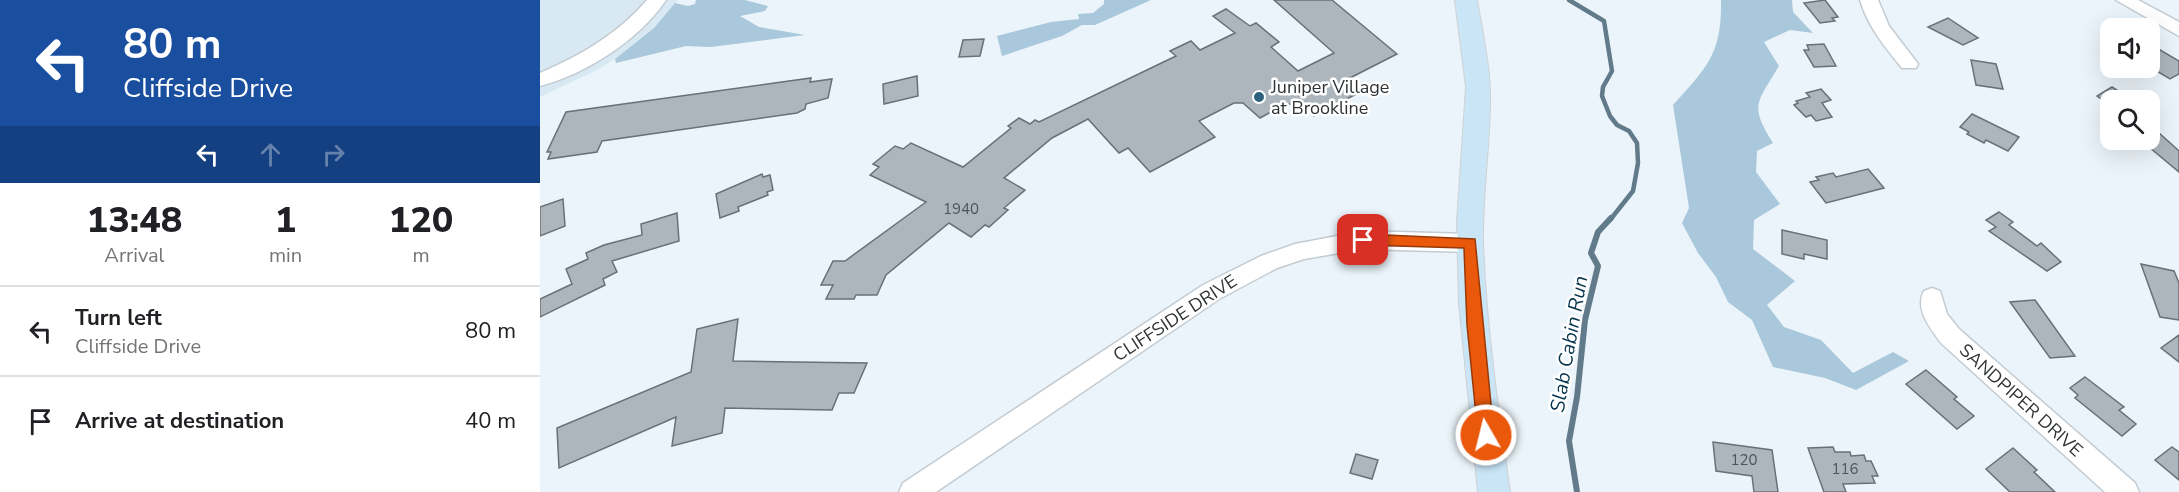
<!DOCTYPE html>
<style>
:root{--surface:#fff;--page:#f2f2f2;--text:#202124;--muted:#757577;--line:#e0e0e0}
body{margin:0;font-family:"Nunito Sans",sans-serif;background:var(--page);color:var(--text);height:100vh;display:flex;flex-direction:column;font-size:22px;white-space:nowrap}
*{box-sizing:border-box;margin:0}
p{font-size:20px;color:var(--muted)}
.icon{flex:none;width:33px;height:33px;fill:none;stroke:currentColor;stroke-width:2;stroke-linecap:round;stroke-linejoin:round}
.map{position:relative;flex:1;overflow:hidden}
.details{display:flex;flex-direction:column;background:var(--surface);width:540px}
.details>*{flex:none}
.banner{background:#1a4fa0;color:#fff;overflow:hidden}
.tools{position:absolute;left:1560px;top:18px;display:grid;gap:12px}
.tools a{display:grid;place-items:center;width:60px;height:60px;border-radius:12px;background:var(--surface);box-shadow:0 6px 24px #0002;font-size:30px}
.pin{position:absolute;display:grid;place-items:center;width:51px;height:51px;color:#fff;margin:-26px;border-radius:12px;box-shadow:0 3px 9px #0006}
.me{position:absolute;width:66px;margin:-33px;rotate:352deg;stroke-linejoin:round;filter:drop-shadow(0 0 4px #0008)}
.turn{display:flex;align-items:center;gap:21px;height:126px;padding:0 24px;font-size:27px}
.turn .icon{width:78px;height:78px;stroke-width:2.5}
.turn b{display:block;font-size:42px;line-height:51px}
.lanes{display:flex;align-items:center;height:57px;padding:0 24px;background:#0003;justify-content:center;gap:30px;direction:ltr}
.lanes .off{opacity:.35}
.eta{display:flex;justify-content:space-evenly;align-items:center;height:102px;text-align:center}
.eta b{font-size:36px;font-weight:800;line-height:42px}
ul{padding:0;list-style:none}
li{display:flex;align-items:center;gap:18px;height:90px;padding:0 24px;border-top:2px solid var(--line)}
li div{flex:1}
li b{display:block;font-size:22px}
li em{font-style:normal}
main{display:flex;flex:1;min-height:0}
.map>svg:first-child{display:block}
.built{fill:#d9e9f4}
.green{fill:#a9c8db}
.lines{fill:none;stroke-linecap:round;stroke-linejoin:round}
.stream-far1{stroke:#627b8a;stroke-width:4.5}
.stream{stroke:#627b8a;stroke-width:6}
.building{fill:#adb6bc;stroke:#697176;stroke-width:1.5}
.minor-casing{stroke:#c3ccd2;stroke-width:3}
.major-casing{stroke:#d1d2d3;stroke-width:2}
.minor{fill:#fff;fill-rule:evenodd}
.major{fill:#c9e5f6;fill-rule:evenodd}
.route{fill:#ea580c;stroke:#983908;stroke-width:1.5}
.poi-dot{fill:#2d617d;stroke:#fff;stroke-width:2}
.labels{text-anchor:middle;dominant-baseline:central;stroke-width:5;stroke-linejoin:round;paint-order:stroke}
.number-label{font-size:15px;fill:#4e5457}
.poi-label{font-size:18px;fill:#2f3335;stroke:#fff;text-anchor:start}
.street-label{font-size:18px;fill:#2f3335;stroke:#fff}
.water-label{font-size:20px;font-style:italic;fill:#05364d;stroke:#fff}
</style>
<main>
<section class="details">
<div class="banner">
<div class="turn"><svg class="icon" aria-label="left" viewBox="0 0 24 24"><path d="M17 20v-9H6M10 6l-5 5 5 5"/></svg><div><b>80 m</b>Cliffside Drive</div></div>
<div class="lanes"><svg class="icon" aria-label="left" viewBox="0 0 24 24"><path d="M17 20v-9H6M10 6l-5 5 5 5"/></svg><svg class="icon off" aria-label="ahead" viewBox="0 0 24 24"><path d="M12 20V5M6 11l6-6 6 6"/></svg><svg class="icon off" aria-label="right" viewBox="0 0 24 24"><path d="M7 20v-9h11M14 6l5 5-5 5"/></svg></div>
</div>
<div class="eta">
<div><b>13:48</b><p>Arrival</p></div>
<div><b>1</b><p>min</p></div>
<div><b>120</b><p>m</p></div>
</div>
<ul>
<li><svg class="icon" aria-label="left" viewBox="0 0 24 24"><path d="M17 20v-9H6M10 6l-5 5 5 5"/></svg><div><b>Turn left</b><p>Cliffside Drive</p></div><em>80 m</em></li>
<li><svg class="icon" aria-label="arrive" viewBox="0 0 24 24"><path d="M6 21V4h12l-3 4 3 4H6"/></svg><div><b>Arrive at destination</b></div><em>40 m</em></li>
</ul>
</section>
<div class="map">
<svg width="1639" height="492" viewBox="0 0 1639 492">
<rect width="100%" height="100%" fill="#ebf4fa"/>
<!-- built -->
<path class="built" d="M0,0h138l-24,28 -39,31 -20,12 -55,26z"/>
<!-- green -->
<g class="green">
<path d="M156,0h49l23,6 -3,5 -25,5 19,11 46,8 -94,12 -25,-1 -70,17 -1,-4 39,-31 21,-25 13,3 7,-2z"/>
<path d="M564,0h47l-56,25h-13l-20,11 -60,20 -5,-20 54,-14 28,-3 -1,-5 15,-1 11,-9z"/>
<path d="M1181,0h71l1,12 20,21 -23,-3 -26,12 15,24c-22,37 -30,39 -6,77l-16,8 -1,21 24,32 -26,16 -1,29 42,32 -28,24 17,22 37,13 32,33 40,-21 16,9 -53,29 -31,-12 -52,-11 -21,-47 -24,-18 -12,-25 -18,-24 -16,-30 7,-15 -16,-103c34,-38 49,-51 48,-105z"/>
</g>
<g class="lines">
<!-- stream-far1 -->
<path class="stream-far1" d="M1029,0l35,21 8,50 -9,16 -1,9 8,20 7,9 12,6 8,12 1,20 -5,28 -23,29"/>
<!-- stream -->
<path class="stream" d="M1037,492l-8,-51 8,-44 8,-77 13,-54 -7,-13 7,-21 13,-14"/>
</g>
<!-- building -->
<g class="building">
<path d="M734,0h58l65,54 -49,25 14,12 -48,25 -13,-12h-16l-25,14 -17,-15h-9l-35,18 16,16 -65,35 -22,-24 -9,5 -31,-34 -36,19 -48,40 21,12 -21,18 4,2 -19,17 -4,-2 -14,12 -22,-14 -63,52 -9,20h-21l-2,4h-28l7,-14h-12l12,-24h12l81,-59 -56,-27 9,-8 -6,-3 22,-18 8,3 8,-6 52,24 48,-39 -3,-2 11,-8 11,6 5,-4 4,2 137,-66 -6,-5 21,-10 9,9 35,-17 -22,-17 13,-7 24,17 6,-3 23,19 -8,5 27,24 36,-18z"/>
<path d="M1285,0l13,17 -6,1 3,3 -15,2 -16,-20z"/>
<path d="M1408,18l30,20 -15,7 -35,-18z"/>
<path d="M444,39l-4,17 -21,1 4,-17z"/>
<path d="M1284,44l12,22 -22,1 -10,-17h5l-2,-5z"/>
<path d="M1610,44l29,17v13l-9,5 -20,-12z"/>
<path d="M1431,60l25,4 7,25 -27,-4z"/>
<path d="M377,76l1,20 -34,8 -1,-20z"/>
<path d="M271,78l-1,4 22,-3 -4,19 -22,6 -1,5 -8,4 -195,28 -5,11 -49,7 3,-7h-4l19,-40z"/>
<path d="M1572,87l14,9 -16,4v5l-13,-9z"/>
<path d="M1281,89l10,11 -9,3 10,14 -16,4 -5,-6 -5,2 -12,-12 4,-2 -2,-2 14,-4 -4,-4z"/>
<path d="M1432,114l47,23 -11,14 -22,-11 -2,3 -17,-9 2,-2 -9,-5z"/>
<path d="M1618,132l21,19v21l-29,-24v-14z"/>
<path d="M1328,169l16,19 -58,15 -16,-21 9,-2 -3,-3 17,-4 3,4z"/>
<path d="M222,174l1,3 7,-2 3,15 -6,2 1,3 -30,12 1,4 -19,7 -4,-24z"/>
<path d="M23,199l2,27 -25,10v-29z"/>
<path d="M1459,212l14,10 -4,3 28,21 4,-3 20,19 -14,9 -58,-40 7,-4 -10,-7z"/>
<path d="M137,213l2,28 -67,20 5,11 -14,7 2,6 -65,32v-18l32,-15 -6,-15 22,-10 -2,-6 18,-8 38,-10 -1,-11z"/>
<path d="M1242,230l45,10v19l-23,-5v5l-22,-5z"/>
<path d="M1601,264l33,7 5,12v37l-19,-3z"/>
<path d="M1495,300l40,56 -25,2 -40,-56z"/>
<path d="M198,319l-5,42 134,2 -13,30h-15l-7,17 -107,-2 -3,25 -50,13 4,-29 -117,51 -2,-40 134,-56 6,-43z"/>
<path d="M1639,335v27l-18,-14z"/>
<path d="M1386,370l31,27 -3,2 20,17 -17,13 -51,-45z"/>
<path d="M1545,377l39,30 -5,3 17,14 -14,12 -47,-38 3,-3 -8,-7z"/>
<path d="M1173,442l59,8 6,42h-24l-2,-16 -36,-5z"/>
<path d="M1293,447l2,5h15l1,4 13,-1 2,6h5l7,15h-6l3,7 -32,1 3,8h-22l-16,-44z"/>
<path d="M1632,447l7,5v28l-24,-20z"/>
<path d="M1473,448l24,22 -3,2 21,20h-45l-24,-23z"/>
<path d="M816,454l22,6 -6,19 -22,-6z"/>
</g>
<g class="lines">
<defs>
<g id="minor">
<path d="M107,0h19c-27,40 -80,74 -126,86v-13c40,-17 79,-40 107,-73z"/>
<path d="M1320,0h18l11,26 29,38 -2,4h-14c-17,-21 -34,-41 -42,-68z"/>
<path d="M1576,0h22l41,22v14z"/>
<path d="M823,231l107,3 8,3 3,6 -3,6 -8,3 -107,-3 -59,10 -27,9 -58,31 -283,193h-37l4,-9 300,-198 58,-29 34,-12z"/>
<path d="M1392,288l8,3 7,23 12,15 176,154 4,9h-34l-164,-149c-10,-14 -27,-34 -17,-52z"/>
</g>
<path id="major" d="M915,0h22c5,30 12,60 13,91 1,50 -8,100 -7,151 3,84 15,167 27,250h-32l-19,-188 -2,-81 9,-136z"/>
</defs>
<!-- minor casing -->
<use href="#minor" class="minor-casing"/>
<!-- major casing -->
<use href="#major" class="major-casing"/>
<!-- minor -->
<use href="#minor" class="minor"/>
<!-- major -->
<use href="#major" class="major"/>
</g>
<!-- route -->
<path class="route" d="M823,234l112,5 19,196 -3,5 -5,2 -6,-2 -2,-5 -11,-110 -3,-77 -101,-3 -7,-5z"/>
<!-- markers -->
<circle class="poi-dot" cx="719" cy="97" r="6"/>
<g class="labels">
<!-- number labels -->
<g class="number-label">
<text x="421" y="209">1940</text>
<text x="1204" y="460">120</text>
<text x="1305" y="469">116</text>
</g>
<!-- poi labels -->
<g class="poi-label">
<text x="731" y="87">Juniper Village<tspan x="731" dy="21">at Brookline</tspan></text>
</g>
<!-- street labels -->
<g class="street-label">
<text transform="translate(635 318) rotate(-33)">CLIFFSIDE DRIVE</text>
<text transform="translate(1481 400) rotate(42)">SANDPIPER DRIVE</text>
</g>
<!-- water labels -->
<g class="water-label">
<text transform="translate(1029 344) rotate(-80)">Slab Cabin Run</text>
</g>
</g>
</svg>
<div class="tools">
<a><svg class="icon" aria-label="sound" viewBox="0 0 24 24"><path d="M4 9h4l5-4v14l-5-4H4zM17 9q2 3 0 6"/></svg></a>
<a><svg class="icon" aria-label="search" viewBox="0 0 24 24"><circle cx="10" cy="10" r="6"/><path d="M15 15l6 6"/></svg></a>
</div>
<div class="pin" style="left:823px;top:240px;background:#d93025"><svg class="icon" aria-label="arrive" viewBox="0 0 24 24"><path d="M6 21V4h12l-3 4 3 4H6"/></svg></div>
<svg class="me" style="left:946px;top:435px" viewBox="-20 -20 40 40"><circle r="17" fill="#ea580c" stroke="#fff" stroke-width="3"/><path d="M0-11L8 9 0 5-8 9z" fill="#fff"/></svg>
</div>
</main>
